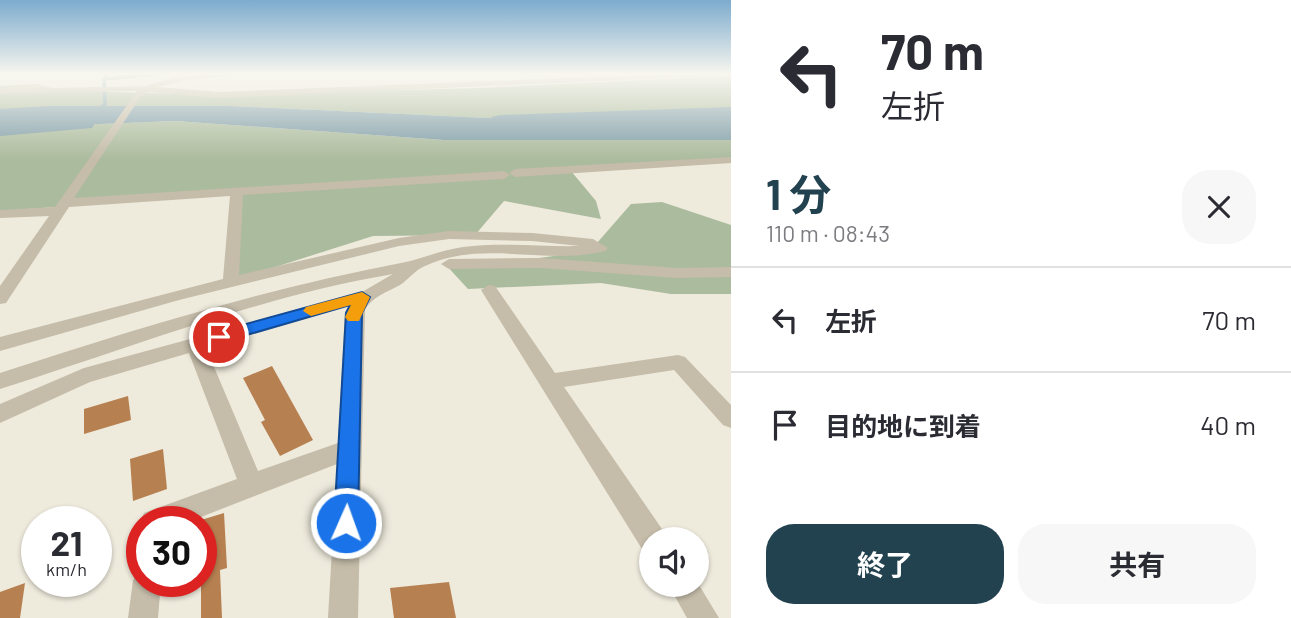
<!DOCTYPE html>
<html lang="ja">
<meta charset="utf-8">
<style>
:root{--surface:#fff;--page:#f7f7f7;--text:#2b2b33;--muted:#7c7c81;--line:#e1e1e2;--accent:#23424f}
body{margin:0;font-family:Barlow,"Noto Sans JP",sans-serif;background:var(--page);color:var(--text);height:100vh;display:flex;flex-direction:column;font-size:26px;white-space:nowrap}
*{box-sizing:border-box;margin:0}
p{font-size:23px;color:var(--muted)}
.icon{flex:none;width:38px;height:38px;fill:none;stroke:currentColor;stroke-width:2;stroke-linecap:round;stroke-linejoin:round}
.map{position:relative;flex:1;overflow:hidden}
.side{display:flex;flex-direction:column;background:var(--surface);width:560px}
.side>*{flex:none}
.guide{background:#fff;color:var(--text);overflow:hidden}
.fabs{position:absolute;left:639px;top:527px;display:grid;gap:14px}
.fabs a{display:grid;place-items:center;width:70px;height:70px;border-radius:50%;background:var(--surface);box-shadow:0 2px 5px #0004;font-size:35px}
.speed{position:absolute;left:21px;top:506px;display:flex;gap:14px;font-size:35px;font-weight:700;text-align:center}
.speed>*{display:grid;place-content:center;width:91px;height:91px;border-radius:50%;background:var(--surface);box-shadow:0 2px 5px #0004;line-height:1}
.speed small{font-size:18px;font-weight:400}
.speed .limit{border:10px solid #d22;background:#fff;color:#111}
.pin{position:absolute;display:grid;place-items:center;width:60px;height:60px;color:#fff;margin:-30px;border:4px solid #fff;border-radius:50%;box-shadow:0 2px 7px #0007}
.me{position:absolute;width:77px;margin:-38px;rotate:2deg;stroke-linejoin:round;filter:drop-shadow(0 0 5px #0008)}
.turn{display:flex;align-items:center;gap:24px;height:147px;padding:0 35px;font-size:32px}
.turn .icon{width:91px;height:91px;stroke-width:2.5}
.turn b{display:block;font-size:49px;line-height:60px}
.round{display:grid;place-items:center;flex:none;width:74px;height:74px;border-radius:28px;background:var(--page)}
.headline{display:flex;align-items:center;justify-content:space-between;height:119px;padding:0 35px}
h1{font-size:42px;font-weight:700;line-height:52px;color:var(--accent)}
.action{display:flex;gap:14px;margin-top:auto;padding:14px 35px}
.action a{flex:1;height:80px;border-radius:28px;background:var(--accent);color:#fff;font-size:28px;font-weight:700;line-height:80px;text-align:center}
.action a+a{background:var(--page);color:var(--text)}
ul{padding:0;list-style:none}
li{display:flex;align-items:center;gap:21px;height:105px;padding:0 35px;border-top:2px solid var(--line)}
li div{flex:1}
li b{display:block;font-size:26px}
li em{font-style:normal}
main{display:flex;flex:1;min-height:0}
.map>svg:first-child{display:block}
.green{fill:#abbb9d}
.water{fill:#7e9da8}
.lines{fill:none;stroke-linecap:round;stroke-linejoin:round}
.stream{stroke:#7e9da8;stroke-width:3.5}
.river{fill:#7e9da8;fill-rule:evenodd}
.building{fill:#b78051}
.minor{fill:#c5bca9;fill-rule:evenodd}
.route{fill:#1a73e8;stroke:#114b97;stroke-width:2}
.slow{fill:#f59e0b}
</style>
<main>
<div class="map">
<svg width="731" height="618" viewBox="0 0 731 618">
<rect width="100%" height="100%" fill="#eeeadc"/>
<!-- green -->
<g class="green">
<path d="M731,76v38l-178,7 -323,-15 -230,3v-23l39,-2 1,6 179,5 258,-7z"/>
<path d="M175,121l269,19h287v19l-160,12 25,30 5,18 -97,-18 -29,34 -102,1 -142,45 5,-87 -236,17v-83z"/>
<path d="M662,202l69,23v69h-60l-70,-11 -133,6 -23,-25 65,-2 80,-11 41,-47z"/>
</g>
<!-- water -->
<path class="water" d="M48,106h182l323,15 178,-7v26h-287l-269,-19 -175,7v-19z"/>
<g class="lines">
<!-- stream -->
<g class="stream">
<path d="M104,79l50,-5"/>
<path d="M98,111l7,-7 -1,-25 3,-5"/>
</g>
<!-- river -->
<g class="river">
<path d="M731,107v14l-231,8 -8,-2 -3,-5 3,-5 8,-2z"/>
<path d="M84,116l8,2 3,5 -3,5 -92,8v-14z"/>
</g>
</g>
<!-- building -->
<g class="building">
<path d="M272,366l41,74 -33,16 -19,-34 4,-2 -22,-42z"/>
<path d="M128,396l3,24 -47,14v-25z"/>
<path d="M163,449l4,40 -34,12 -3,-42z"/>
<path d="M224,513l3,55 -7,2 2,48h-21v-98z"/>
<path d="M449,582l7,36h-62l-4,-30z"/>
<path d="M25,583l-5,35h-20v-26z"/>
</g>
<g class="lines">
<!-- minor -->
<g class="minor">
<path d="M209,74h36l-58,6 -29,7 61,5 449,-18h49l-4,2 -494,22 -71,-6 -7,4 -67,102 430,-27 6,4 -6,4 -261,16 -4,80 160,-37 50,-7 83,2 61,6 15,9 -3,3c-58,15 -123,-12 -180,15 -10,4 -16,13 -25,19 -13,7 -26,11 -35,24l-7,309h-30l9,-154 -149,58h-46v4l-2,-4 4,-9 93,-34 -48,-126 -99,29 -90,41v-19l84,-36 278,-76 31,-18c-135,23 -263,74 -393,115v-16c132,-43 264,-84 401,-110 21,-4 40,-13 62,-16 39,-5 78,0 117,-1l-48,-5 -83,-2 -50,7 -220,54 -179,51v-14l223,-58 7,-83 -161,11 -63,96 -6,1v-18l49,-70 -49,2v-8l55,-3 82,-116 -137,3v-6l40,-3 13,3 92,-2 28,-8zM349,306l-4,6 -7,131 -80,28 -52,-123z"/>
<path d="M731,157v6l-216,14 -6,-4 6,-4z"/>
<path d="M541,258l136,10 54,-1v10l-54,1 -136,-10 -92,1 -8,-5 8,-5z"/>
<path d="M489,285l6,1 60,87 123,-18 7,2 46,48v23l-8,-3 -49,-55 -110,17 98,142 3,10h-14v13l-9,-3 -161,-259z"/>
<path d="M142,569v12h19l-3,37h-30l5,-37 4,-10z"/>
<path d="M696,580l23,38h-32l-19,-34h28z"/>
</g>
</g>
<!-- sky -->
<linearGradient id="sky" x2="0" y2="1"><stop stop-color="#7dabce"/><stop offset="0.46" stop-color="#f7f6ef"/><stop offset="1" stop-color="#f7f6ef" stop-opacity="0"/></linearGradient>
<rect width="731" height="160" fill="url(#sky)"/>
<!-- route -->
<path class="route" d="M362,292l8,5 -8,16 -4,210 -3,8 -9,4 -8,-4 -4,-8 12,-210 4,-8 -131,38 -9,-6 3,-4z"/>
<!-- slow -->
<path class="slow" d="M362,292l8,5 -11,24h-11l-3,-4 6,-12 -40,11 -8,-5 3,-4z"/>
</svg>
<div class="fabs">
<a><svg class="icon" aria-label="sound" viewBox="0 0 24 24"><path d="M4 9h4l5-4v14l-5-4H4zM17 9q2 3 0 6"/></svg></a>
</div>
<div class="speed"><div>21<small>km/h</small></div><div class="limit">30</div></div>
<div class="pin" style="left:219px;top:337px;background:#d93025"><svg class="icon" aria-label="arrive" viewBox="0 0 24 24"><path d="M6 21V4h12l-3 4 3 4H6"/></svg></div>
<svg class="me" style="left:346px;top:523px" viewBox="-20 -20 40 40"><circle r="17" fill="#1a73e8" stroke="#fff" stroke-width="3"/><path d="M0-11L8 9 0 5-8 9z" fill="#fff"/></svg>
</div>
<section class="side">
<div class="guide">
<div class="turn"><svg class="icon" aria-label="left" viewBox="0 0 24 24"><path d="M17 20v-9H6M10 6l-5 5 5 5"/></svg><div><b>70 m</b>左折</div></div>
</div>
<div class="headline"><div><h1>1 分</h1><p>110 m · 08:43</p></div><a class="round"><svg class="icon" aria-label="close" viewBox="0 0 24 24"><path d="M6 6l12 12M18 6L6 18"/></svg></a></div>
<ul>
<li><svg class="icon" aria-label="left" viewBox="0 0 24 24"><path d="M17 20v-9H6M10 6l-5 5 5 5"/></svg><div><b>左折</b></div><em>70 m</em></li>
<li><svg class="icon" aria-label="arrive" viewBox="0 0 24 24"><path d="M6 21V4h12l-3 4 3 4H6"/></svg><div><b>目的地に到着</b></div><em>40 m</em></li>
</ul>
<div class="action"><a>終了</a><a>共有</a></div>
</section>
</main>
